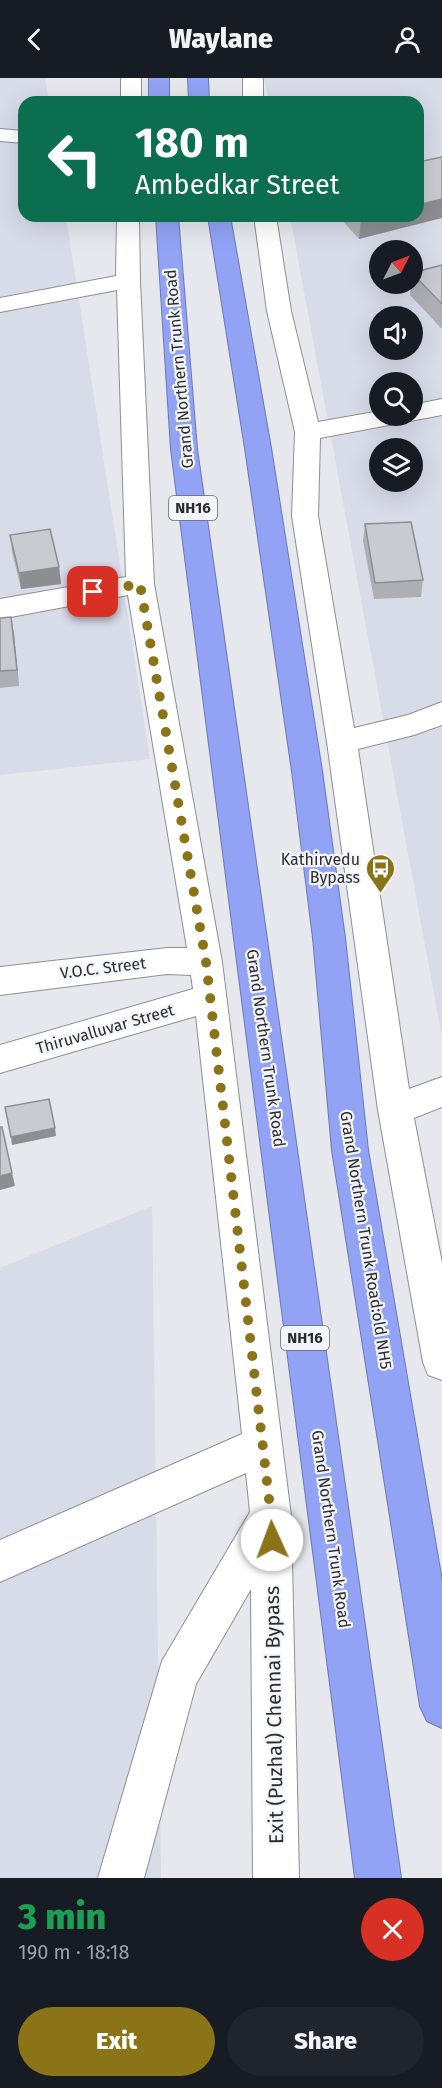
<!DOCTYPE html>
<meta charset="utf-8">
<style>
:root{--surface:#171b24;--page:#20242c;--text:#f1f3f6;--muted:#9ea1a6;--accent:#8b7418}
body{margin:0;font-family:"Fira Sans",sans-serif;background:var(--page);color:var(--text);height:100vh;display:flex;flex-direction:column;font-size:22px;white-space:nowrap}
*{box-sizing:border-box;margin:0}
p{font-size:20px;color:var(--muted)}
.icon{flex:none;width:33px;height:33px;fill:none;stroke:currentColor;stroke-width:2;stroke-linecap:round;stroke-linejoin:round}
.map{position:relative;height:1800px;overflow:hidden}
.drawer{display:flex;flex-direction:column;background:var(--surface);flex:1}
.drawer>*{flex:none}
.banner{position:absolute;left:18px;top:18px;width:406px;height:126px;border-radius:18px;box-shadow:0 6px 24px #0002;background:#0b6e4f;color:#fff;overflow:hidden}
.needle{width:39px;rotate:48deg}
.buttons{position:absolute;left:369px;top:162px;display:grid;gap:12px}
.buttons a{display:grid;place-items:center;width:54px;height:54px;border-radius:50%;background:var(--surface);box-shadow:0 6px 24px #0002;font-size:30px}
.pin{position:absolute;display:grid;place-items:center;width:51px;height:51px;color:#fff;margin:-26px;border-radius:12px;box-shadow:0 3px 9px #0006}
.me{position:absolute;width:66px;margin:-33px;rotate:358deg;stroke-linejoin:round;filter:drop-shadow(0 0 4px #0008)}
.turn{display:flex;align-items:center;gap:21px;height:126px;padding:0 18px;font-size:27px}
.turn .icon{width:78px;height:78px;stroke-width:2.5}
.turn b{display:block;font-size:42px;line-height:51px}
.round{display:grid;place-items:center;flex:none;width:63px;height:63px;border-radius:32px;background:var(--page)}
.head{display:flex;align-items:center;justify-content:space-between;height:102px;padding:0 18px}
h1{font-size:36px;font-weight:800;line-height:45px;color:#1e9e55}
.primary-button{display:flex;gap:12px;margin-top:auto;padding:12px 18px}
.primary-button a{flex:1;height:69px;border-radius:36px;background:var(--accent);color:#fff;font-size:24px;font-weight:800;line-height:69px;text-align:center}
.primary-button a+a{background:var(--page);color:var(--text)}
header{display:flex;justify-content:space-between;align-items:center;height:78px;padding:0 18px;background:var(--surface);font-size:27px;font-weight:800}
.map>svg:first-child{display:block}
.built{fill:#d8dbe8;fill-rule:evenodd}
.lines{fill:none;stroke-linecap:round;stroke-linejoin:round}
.minor-casing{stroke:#8d8f94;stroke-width:2}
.highway-casing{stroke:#6e79b0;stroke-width:2}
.minor{fill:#fff;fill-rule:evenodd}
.highway{fill:#92a3f6;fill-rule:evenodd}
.wall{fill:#aeafb4}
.shaded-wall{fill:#8d8e92}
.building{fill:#cacbd1;stroke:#8d8e92;stroke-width:1.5}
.route{stroke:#8b7418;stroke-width:10;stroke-dasharray:0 18}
.labels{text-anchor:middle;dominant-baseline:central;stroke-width:4.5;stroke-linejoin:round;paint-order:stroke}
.shield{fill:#f3f5fb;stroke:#68686c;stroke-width:1.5}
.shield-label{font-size:15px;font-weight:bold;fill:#2c2c2e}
.street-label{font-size:16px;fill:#2c2c2e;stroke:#f3f5fb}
.poi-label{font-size:16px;fill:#2c2c2e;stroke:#f3f5fb;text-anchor:end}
.near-street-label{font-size:20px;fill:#2c2c2e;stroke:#f3f5fb}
</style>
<header><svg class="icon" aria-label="back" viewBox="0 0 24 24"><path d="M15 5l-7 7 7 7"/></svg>Waylane<svg class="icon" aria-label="person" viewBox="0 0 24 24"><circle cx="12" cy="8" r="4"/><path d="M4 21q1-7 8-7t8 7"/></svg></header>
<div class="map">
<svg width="442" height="1800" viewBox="0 0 442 1800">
<rect width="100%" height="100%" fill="#e6e8ee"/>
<!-- built -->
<g class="built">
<path d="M0,0h45l4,24h-25v114h42l84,543 -150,16z"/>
<path d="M264,0h178v959l-152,-821h128v-114h-149zM380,172h32v34h-32zM380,238h32v34h-32zM380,304h32v34h-32zM380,370h32v34h-32z"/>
<path d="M152,1128l9,672h-161v-610z"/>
</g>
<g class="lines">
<defs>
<g id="minor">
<rect x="121" y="0" width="20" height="24"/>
<rect x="243" y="0" width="20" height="24"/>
<path d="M0,51l24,2v12l-24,-2z"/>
<path d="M117,138h22l1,65 14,303 68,378 69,554 8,362h-46l-2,-289 -55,95 -52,194h-46l64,-217 88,-149 -4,-39 -246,109v-42l242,-106 -46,-418 -196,57v-28l193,-56 -2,-14 -24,-1 -167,21v-28l167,-19h20l-59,-353 -128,24v-20l126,-22 -9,-287 -117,22v-14l116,-22z"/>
<path d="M254,138h22l15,95 27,111 62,-11v5h32v-11l30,-6v16l-122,23 -2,78 36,212 54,-13 34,-13v23l-28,10 -56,14 51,340 33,-12v30l-28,11 28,145v117l-14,-5 -5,-13 -45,-252 -51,-368 -35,-226 3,-84 -28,-121z"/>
</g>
<g id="highway">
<rect x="149" y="0" width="20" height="24"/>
<path d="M188,0h20l1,24h-20z"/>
<path d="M156,138h22l19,233 204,1429h-46l-184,-1429z"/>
<path d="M208,138h22l41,232 51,323 23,167 23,212 74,431v147l-15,-7 -7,-15 -88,-556 -19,-212 -21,-167 -47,-323z"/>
</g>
</defs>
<!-- minor casing -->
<use href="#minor" class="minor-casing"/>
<!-- highway casing -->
<use href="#highway" class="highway-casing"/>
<!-- minor -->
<use href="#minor" class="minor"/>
<!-- highway -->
<use href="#highway" class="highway"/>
</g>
<!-- wall -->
<g class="wall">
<path d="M338,138h80l-59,23z"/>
<path d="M442,187v64l-32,-34 1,-11h1v-12z"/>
<path d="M365,446l58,56 -2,17 -47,2 -11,-58z"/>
<path d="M10,457l49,32 2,17 -40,5 -9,-37z"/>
<path d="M0,540l14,16 5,52 -19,2z"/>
</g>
<!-- shaded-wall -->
<g class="shaded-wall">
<path d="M442,121v19l-83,21 2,-20 12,-3h45v-11z"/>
<path d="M59,489l2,17 -40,5 -2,-16z"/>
<path d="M11,539l3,17 5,52 -2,-16z"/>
<path d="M55,1050l1,8 -44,9 -1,-8z"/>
<path d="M12,1095l3,13 -15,4v-14z"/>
</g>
<!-- building -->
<g class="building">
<path d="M442,79v42l-24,6v-43z"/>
<path d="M358,138h15l-12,3z"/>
<path d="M442,187v39l-30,-31z"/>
<path d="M411,444l12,58 -48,3 -10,-59z"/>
<path d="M50,451l9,38 -40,6 -9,-38z"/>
<path d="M11,539l6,53 -17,1v-53z"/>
<path d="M49,1021l6,29 -44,9 -6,-30z"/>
<path d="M0,1049h2l10,46 -12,3z"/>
</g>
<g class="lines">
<!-- route -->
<path class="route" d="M93,514l47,-8 66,378 65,554 1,24"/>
</g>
<!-- icons -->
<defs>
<symbol id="bus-pin" viewBox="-11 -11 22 30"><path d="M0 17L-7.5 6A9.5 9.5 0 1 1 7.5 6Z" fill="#8b7418" stroke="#f3f5fb"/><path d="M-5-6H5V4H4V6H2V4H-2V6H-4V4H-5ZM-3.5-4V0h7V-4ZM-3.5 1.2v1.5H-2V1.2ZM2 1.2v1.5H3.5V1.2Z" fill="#fff"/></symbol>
</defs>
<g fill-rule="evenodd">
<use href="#bus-pin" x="364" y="774" width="33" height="45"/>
</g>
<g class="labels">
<!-- shield labels -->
<g class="shield">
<rect x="169" y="418" width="48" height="24" rx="4.5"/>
<rect x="281" y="1248" width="48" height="24" rx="4.5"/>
</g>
<g class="shield-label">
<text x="193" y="430">NH16</text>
<text x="305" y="1260">NH16</text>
</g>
<!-- street labels -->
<g class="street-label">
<text transform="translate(179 291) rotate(-95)">Grand Northern Trunk Road</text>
<text transform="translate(103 890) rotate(-7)">V.O.C. Street</text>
<text transform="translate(105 951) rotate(-16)">Thiruvalluvar Street</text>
<text transform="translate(266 970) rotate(82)">Grand Northern Trunk Road</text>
<text transform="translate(366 1162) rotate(81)">Grand Northern Trunk Road:old NH5</text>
<text transform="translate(331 1451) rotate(82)">Grand Northern Trunk Road</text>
</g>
<!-- poi labels -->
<g class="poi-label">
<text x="360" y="781">Kathirvedu<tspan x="360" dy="18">Bypass</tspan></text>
</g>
<!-- near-street labels -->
<g class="near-street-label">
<text transform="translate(274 1637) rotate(-91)">Exit (Puzhal) Chennai Bypass</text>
</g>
</g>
</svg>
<div class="buttons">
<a><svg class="needle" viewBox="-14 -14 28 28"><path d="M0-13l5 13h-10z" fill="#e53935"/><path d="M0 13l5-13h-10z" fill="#9ea1a6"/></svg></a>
<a><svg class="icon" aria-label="sound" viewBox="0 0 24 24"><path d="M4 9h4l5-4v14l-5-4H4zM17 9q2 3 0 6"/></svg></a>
<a><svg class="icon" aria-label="search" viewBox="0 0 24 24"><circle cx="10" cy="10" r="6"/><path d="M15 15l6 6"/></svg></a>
<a><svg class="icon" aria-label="layers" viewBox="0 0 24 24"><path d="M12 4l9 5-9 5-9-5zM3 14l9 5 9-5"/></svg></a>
</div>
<div class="pin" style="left:93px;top:514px;background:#d93025"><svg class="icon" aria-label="arrive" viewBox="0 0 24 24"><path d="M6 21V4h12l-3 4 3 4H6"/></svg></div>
<svg class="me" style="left:272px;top:1462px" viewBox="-20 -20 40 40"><circle r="19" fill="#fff"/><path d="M0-13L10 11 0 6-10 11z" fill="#8b7418"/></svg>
<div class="banner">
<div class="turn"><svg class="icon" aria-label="left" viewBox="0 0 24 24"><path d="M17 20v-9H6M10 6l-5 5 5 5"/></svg><div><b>180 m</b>Ambedkar Street</div></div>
</div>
</div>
<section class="drawer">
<div class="head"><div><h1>3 min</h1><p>190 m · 18:18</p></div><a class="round" style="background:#d93025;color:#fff"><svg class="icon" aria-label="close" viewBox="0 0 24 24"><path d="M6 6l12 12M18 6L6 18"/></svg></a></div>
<div class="primary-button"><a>Exit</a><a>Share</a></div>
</section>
